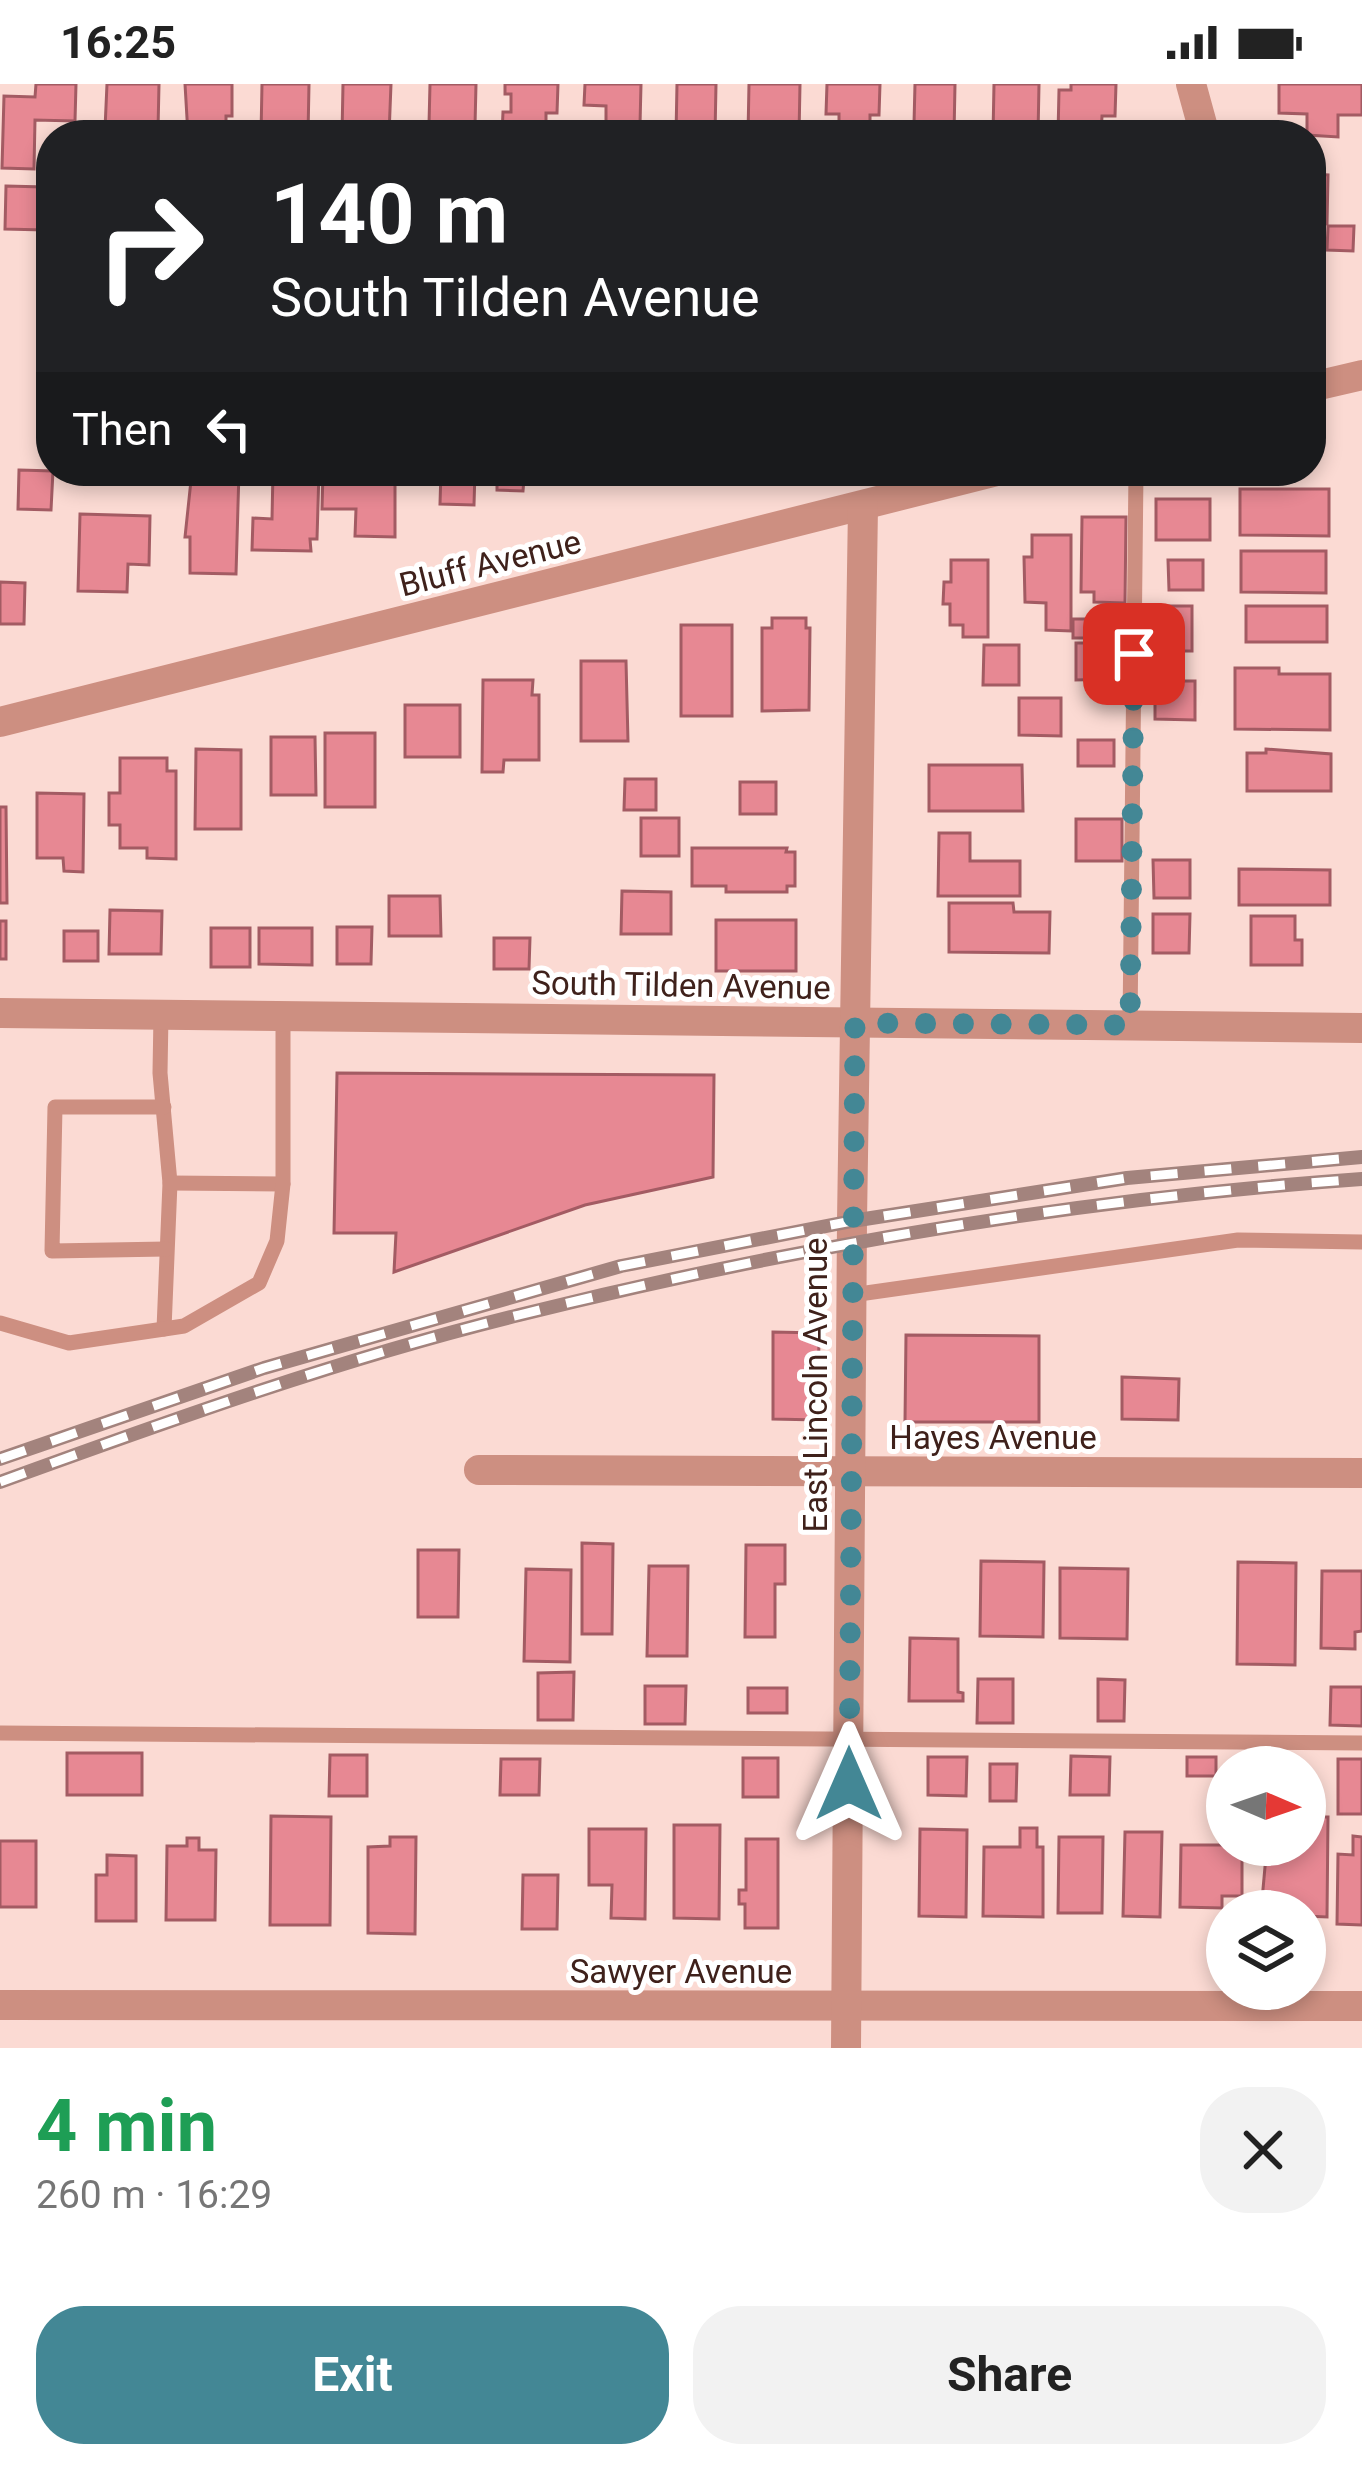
<!DOCTYPE html>
<meta charset="utf-8">
<style>
:root{--surface:#fff;--page:#f2f2f2;--text:#222;--muted:#767676;--accent:#438795}
body{margin:0;font-family:Roboto,sans-serif;background:var(--page);color:var(--text);height:100vh;display:flex;flex-direction:column;font-size:45px;white-space:nowrap}
*{box-sizing:border-box;margin:0}
p{font-size:39px;color:var(--muted)}
.icon{flex:none;width:66px;height:66px;fill:none;stroke:currentColor;stroke-width:2;stroke-linecap:round;stroke-linejoin:round}
.map{position:relative;height:1964px;overflow:hidden}
.details{display:flex;flex-direction:column;background:var(--surface);flex:1}
.details>*{flex:none}
.hud{position:absolute;left:36px;top:36px;width:1290px;height:366px;border-radius:48px;box-shadow:0 6px 18px #0003;background:#202124;color:#fff;overflow:hidden}
.needle{width:78px;rotate:92deg}
.tools{position:absolute;left:1206px;top:1662px;display:grid;gap:24px}
.tools a{display:grid;place-items:center;width:120px;height:120px;border-radius:50%;background:var(--surface);box-shadow:0 6px 18px #0003;font-size:60px}
.pin{position:absolute;display:grid;place-items:center;width:102px;height:102px;color:#fff;margin:-51px;border-radius:24px;box-shadow:0 6px 18px #0006}
.me{position:absolute;width:132px;margin:-66px;rotate:0deg;stroke-linejoin:round;filter:drop-shadow(0 0 9px #0008)}
.turn{display:flex;align-items:center;gap:42px;height:252px;padding:0 36px;font-size:54px}
.turn .icon{width:156px;height:156px;stroke-width:2.5}
.turn b{display:block;font-size:84px;line-height:102px}
.then{display:flex;align-items:center;height:114px;padding:0 36px;background:#0003;gap:24px;font-size:45px}
.round{display:grid;place-items:center;flex:none;width:126px;height:126px;border-radius:48px;background:var(--page)}
.summary{display:flex;align-items:center;justify-content:space-between;height:204px;padding:0 36px}
h1{font-size:72px;font-weight:700;line-height:90px;color:#1e9e55}
.primary-button{display:flex;gap:24px;margin-top:auto;padding:24px 36px}
.primary-button a{flex:1;height:138px;border-radius:48px;background:var(--accent);color:#fff;font-size:48px;font-weight:700;line-height:138px;text-align:center}
.primary-button a+a{background:var(--page);color:var(--text)}
.status{display:flex;justify-content:space-between;align-items:center;height:84px;padding:0 60px;background:var(--surface);direction:ltr}
.status svg{height:33px;fill:currentColor}
.map>svg:first-child{display:block}
.building{fill:#e78893;stroke:#a35b63;stroke-width:3}
.lines{fill:none;stroke-linecap:round;stroke-linejoin:round}
.lane{stroke:#cd8f81;stroke-width:15}
.street{stroke:#cd8f81;stroke-width:30}
.rail-casing{stroke:#a3837d;stroke-width:14}
.rail{stroke:#fff;stroke-width:9;stroke-dasharray:27;stroke-linecap:butt}
.route{stroke:#438795;stroke-width:21;stroke-dasharray:0 37.8}
.labels{text-anchor:middle;dominant-baseline:central;stroke-width:10;stroke-linejoin:round;paint-order:stroke}
.street-label{font-size:33px;fill:#3f211b;stroke:#fff}
</style>
<div class="status"><b>16:25</b><svg viewBox="0 0 49 12"><path d="M0 12V9h3v3zM5 12V6h3v6zM10 12V3h3v9zM15 12V0h3v12zM26 1h20v11H26zM47 4h2v5h-2z"/></svg></div>
<div class="map">
<svg width="1362" height="1964" viewBox="0 0 1362 1964">
<rect width="100%" height="100%" fill="#fbdad3"/>
<!-- building -->
<g class="building">
<path d="M36,0h40l-1,37 -40,-1 -1,49 -32,-1 2,-72 31,1z"/>
<path d="M107,0h52l-1,46 -53,-1z"/>
<path d="M185,0h47v32h-6v19h-38z"/>
<path d="M262,0h47l-1,51h-47z"/>
<path d="M343,0h48l-2,51h-47z"/>
<path d="M430,0h46l-1,42 -46,-1z"/>
<path d="M505,0h53l-1,29h-11v22h-44l1,-23h8v-18h-6z"/>
<path d="M585,0h56l-1,41h-34v-19l-22,-1z"/>
<path d="M677,0h39l-1,51h-39z"/>
<path d="M749,0h51l-1,51h-51z"/>
<path d="M827,0h53l-1,31h-9v20h-31v-21h-13z"/>
<path d="M915,0h40l-1,51h-31l1,-11h-10z"/>
<path d="M994,0h45l-1,51h-45z"/>
<path d="M1071,0h45l-1,32h-13l-1,19h-43l1,-45h12z"/>
<path d="M1279,0h83v31h-24v22l-31,-2v-21l-28,-1z"/>
<path d="M1311,90l17,1 -1,49 -16,-1z"/>
<path d="M6,102l38,1v43l-39,-1z"/>
<path d="M1328,142h26l-1,25 -26,-1z"/>
<path d="M19,386l34,1 -2,39 -33,-1z"/>
<path d="M192,387h47l-3,103 -46,-1v-36h-5z"/>
<path d="M273,387h46l-2,68h-7l1,12 -59,-1 1,-32 19,1z"/>
<path d="M323,387h72v66l-40,-1 1,-27h-34z"/>
<path d="M441,387h34l-1,34 -34,-1z"/>
<path d="M497,387h53l-1,9 -25,-1 -1,12 -26,-1z"/>
<path d="M1240,405h89v47l-89,-1z"/>
<rect x="1156" y="415" width="54" height="41"/>
<path d="M80,430l70,2 -1,49 -21,-1 -1,28 -49,-1z"/>
<path d="M1082,433h44l-1,86 -31,-1v-10h-13z"/>
<path d="M1032,451h39v96l-25,-1v-27l-21,-1 -1,-45h8z"/>
<path d="M1241,467h85v42l-85,-1z"/>
<path d="M951,476h37v77h-25v-12h-13v-21h-7l1,-22h7z"/>
<path d="M1168,476h35v30h-34z"/>
<path d="M0,498l25,1 -1,41h-24z"/>
<rect x="1157" y="522" width="35" height="45"/>
<rect x="1246" y="522" width="81" height="36"/>
<path d="M772,534h34v10h4l-1,82 -47,1v-83h10z"/>
<path d="M1073,535h17l-1,19h-16z"/>
<rect x="681" y="541" width="51" height="91"/>
<path d="M1076,559h36v36l-36,1z"/>
<path d="M984,561h35v40h-36z"/>
<path d="M581,577h45l2,80h-47z"/>
<path d="M1235,584h44v6h51v56l-95,-1z"/>
<path d="M483,596h50l-1,15h7v65h-35l-1,12h-21z"/>
<path d="M1155,597h40v39l-40,-1z"/>
<path d="M1019,614h42v38l-42,-1z"/>
<rect x="405" y="621" width="55" height="52"/>
<rect x="325" y="649" width="50" height="74"/>
<path d="M271,653h44l1,58h-45z"/>
<rect x="1078" y="656" width="36" height="26"/>
<path d="M196,665l45,1v79h-46z"/>
<path d="M1266,665l65,5v37h-84v-38h19z"/>
<path d="M120,674h47v13h9v88l-29,-1v-10h-27v-23h-11v-32h11z"/>
<path d="M929,681h93l1,46h-94z"/>
<path d="M625,695h31v31h-32z"/>
<rect x="740" y="698" width="36" height="32"/>
<path d="M37,709l47,1 -1,78 -19,-1 -1,-13h-26z"/>
<path d="M0,723h6l1,96h-7z"/>
<rect x="641" y="734" width="38" height="38"/>
<rect x="1076" y="735" width="46" height="42"/>
<path d="M939,749h31v28h50v35h-82z"/>
<path d="M692,764h95l-1,4h9v34h-8v6h-61v-6h-34z"/>
<path d="M1153,776h37v38h-36z"/>
<path d="M1239,785l91,1v35h-91z"/>
<path d="M622,807l49,1v42h-50z"/>
<path d="M389,812h51l1,40h-52z"/>
<path d="M949,819h64l1,9h36l-1,41 -100,-1z"/>
<path d="M110,826l52,1 -1,43h-52z"/>
<path d="M1153,830h37l-1,39h-36z"/>
<path d="M1251,832h44v24h7v25h-51z"/>
<rect x="716" y="836" width="80" height="51"/>
<rect x="0" y="837" width="6" height="38"/>
<path d="M337,843h35l-1,37h-34z"/>
<rect x="211" y="844" width="39" height="39"/>
<path d="M259,844h53v37l-53,-1z"/>
<rect x="64" y="847" width="34" height="30"/>
<path d="M494,854h36l-1,31h-35z"/>
<path d="M337,989l377,2 -1,102 -128,28 -191,67 2,-39h-62z"/>
<path d="M773,1248l46,1 -1,87 -45,-1z"/>
<path d="M906,1251l133,1v86h-134z"/>
<path d="M1122,1293l57,2 -1,41 -56,-1z"/>
<path d="M582,1459l31,1 -1,90h-30z"/>
<path d="M746,1461h39v39h-10v53h-30z"/>
<path d="M418,1466h41l-1,67h-40z"/>
<path d="M981,1477l63,1 -1,75 -63,-1z"/>
<path d="M1238,1478l58,1 -1,102 -58,-1z"/>
<path d="M649,1482h39l-1,90h-40z"/>
<path d="M1060,1484l68,1 -1,70 -67,-1z"/>
<path d="M526,1485l45,1 -1,92 -46,-1z"/>
<path d="M1322,1487h40v60l-7,1v17l-34,-1z"/>
<path d="M910,1554l48,1v53l5,1v8h-54z"/>
<path d="M574,1588l-1,48h-35v-47z"/>
<path d="M978,1595h35v44h-36z"/>
<path d="M1098,1595l27,1 -1,41h-26z"/>
<path d="M645,1602h41l-1,38h-40z"/>
<path d="M1331,1603h31v39l-32,-1z"/>
<rect x="748" y="1604" width="39" height="25"/>
<rect x="67" y="1669" width="75" height="42"/>
<path d="M330,1671h37v41h-38z"/>
<path d="M1071,1672l39,1 -1,38h-39z"/>
<path d="M928,1673h39l-1,39 -38,-1z"/>
<rect x="1187" y="1673" width="29" height="19"/>
<rect x="743" y="1674" width="35" height="39"/>
<path d="M501,1675h39l-1,36h-39z"/>
<rect x="1338" y="1675" width="24" height="55"/>
<path d="M990,1680h27l-1,37h-26z"/>
<path d="M271,1732l60,1 -1,108h-60z"/>
<path d="M1305,1733h23l-1,100 -22,-1v-5h-44l6,-66h38z"/>
<path d="M674,1741h46l-1,94 -45,-1z"/>
<path d="M1020,1744h17v19h6v70l-60,-1 1,-69h36z"/>
<path d="M589,1745h57l-1,90 -34,-1 1,-33h-23z"/>
<path d="M920,1745l47,1 -1,87 -47,-1z"/>
<path d="M1125,1748h37l-2,85 -37,-1z"/>
<path d="M1353,1752l9,1v88l-25,-1 1,-70 15,1z"/>
<path d="M390,1753h26l-1,97 -47,-1v-86l22,-1z"/>
<path d="M1059,1753h44l-1,76h-44z"/>
<path d="M187,1754h12v12h17l-1,70h-49l1,-74h20z"/>
<path d="M746,1755h32v89h-33v-24h-6v-14h7z"/>
<rect x="0" y="1757" width="36" height="66"/>
<path d="M1181,1761h61v51h-20v12l-42,-1z"/>
<path d="M107,1771l29,1v65h-40v-46h11z"/>
<path d="M523,1791h35l-1,54h-35z"/>
</g>
<g class="lines">
<!-- lane -->
<g class="lane">
<path d="M161,931l-1,58 10,110 -6,146"/>
<path d="M1130,941l6,-554"/>
<path d="M164,1023h-109l-3,144 114,-2"/>
<path d="M170,1099l113,1"/>
<path d="M852,1211l386,-55 124,2"/>
<path d="M0,1239l69,20 95,-14 20,-3 75,-43 18,-42 6,-57v-168"/>
<path d="M0,1649l1362,10"/>
</g>
<!-- street -->
<g class="street">
<path d="M1191,0l14,51"/>
<path d="M1311,303l51,-12"/>
<path d="M0,638l997,-251"/>
<path d="M0,929l1362,15"/>
<path d="M479,1386l883,3"/>
<path d="M0,1921l1362,1"/>
<path d="M846,1964l6,-827 11,-715"/>
</g>
<defs>
<g id="rail">
<path d="M0,1375l264,-91 357,-102 231,-45 275,-43 235,-21"/>
<path d="M0,1398c171,-62 343,-124 519,-167 277,-69 558,-116 843,-136"/>
</g>
</defs>
<!-- rail casing -->
<use href="#rail" class="rail-casing"/>
<!-- rail -->
<use href="#rail" class="rail"/>
</g>
<g class="lines">
<!-- route -->
<path class="route" d="M849,1700l6,-761 275,2 4,-371"/>
</g>
<g class="labels">
<!-- street labels -->
<g class="street-label">
<text transform="translate(490 479) rotate(-14)">Bluff Avenue</text>
<text transform="translate(681 901) rotate(1)">South Tilden Avenue</text>
<text transform="translate(815 1301) rotate(-90)">East Lincoln Avenue</text>
<text x="993" y="1353">Hayes Avenue</text>
<text x="681" y="1887">Sawyer Avenue</text>
</g>
</g>
</svg>
<div class="tools">
<a><svg class="needle" viewBox="-14 -14 28 28"><path d="M0-13l5 13h-10z" fill="#e53935"/><path d="M0 13l5-13h-10z" fill="#767676"/></svg></a>
<a><svg class="icon" aria-label="layers" viewBox="0 0 24 24"><path d="M12 4l9 5-9 5-9-5zM3 14l9 5 9-5"/></svg></a>
</div>
<div class="pin" style="left:1134px;top:570px;background:#d93025"><svg class="icon" aria-label="arrive" viewBox="0 0 24 24"><path d="M6 21V4h12l-3 4 3 4H6"/></svg></div>
<svg class="me" style="left:849px;top:1700px" viewBox="-20 -20 40 40"><path d="M0-17L14 15 0 8-14 15z" fill="#438795" stroke="#fff" stroke-width="4"/></svg>
<div class="hud">
<div class="turn"><svg class="icon" aria-label="right" viewBox="0 0 24 24"><path d="M7 20v-9h11M14 6l5 5-5 5"/></svg><div><b>140 m</b>South Tilden Avenue</div></div>
<div class="then">Then<svg class="icon" aria-label="left" viewBox="0 0 24 24"><path d="M17 20v-9H6M10 6l-5 5 5 5"/></svg></div>
</div>
</div>
<section class="details">
<div class="summary"><div><h1>4 min</h1><p>260 m · 16:29</p></div><a class="round"><svg class="icon" aria-label="close" viewBox="0 0 24 24"><path d="M6 6l12 12M18 6L6 18"/></svg></a></div>
<div class="primary-button"><a>Exit</a><a>Share</a></div>
</section>
